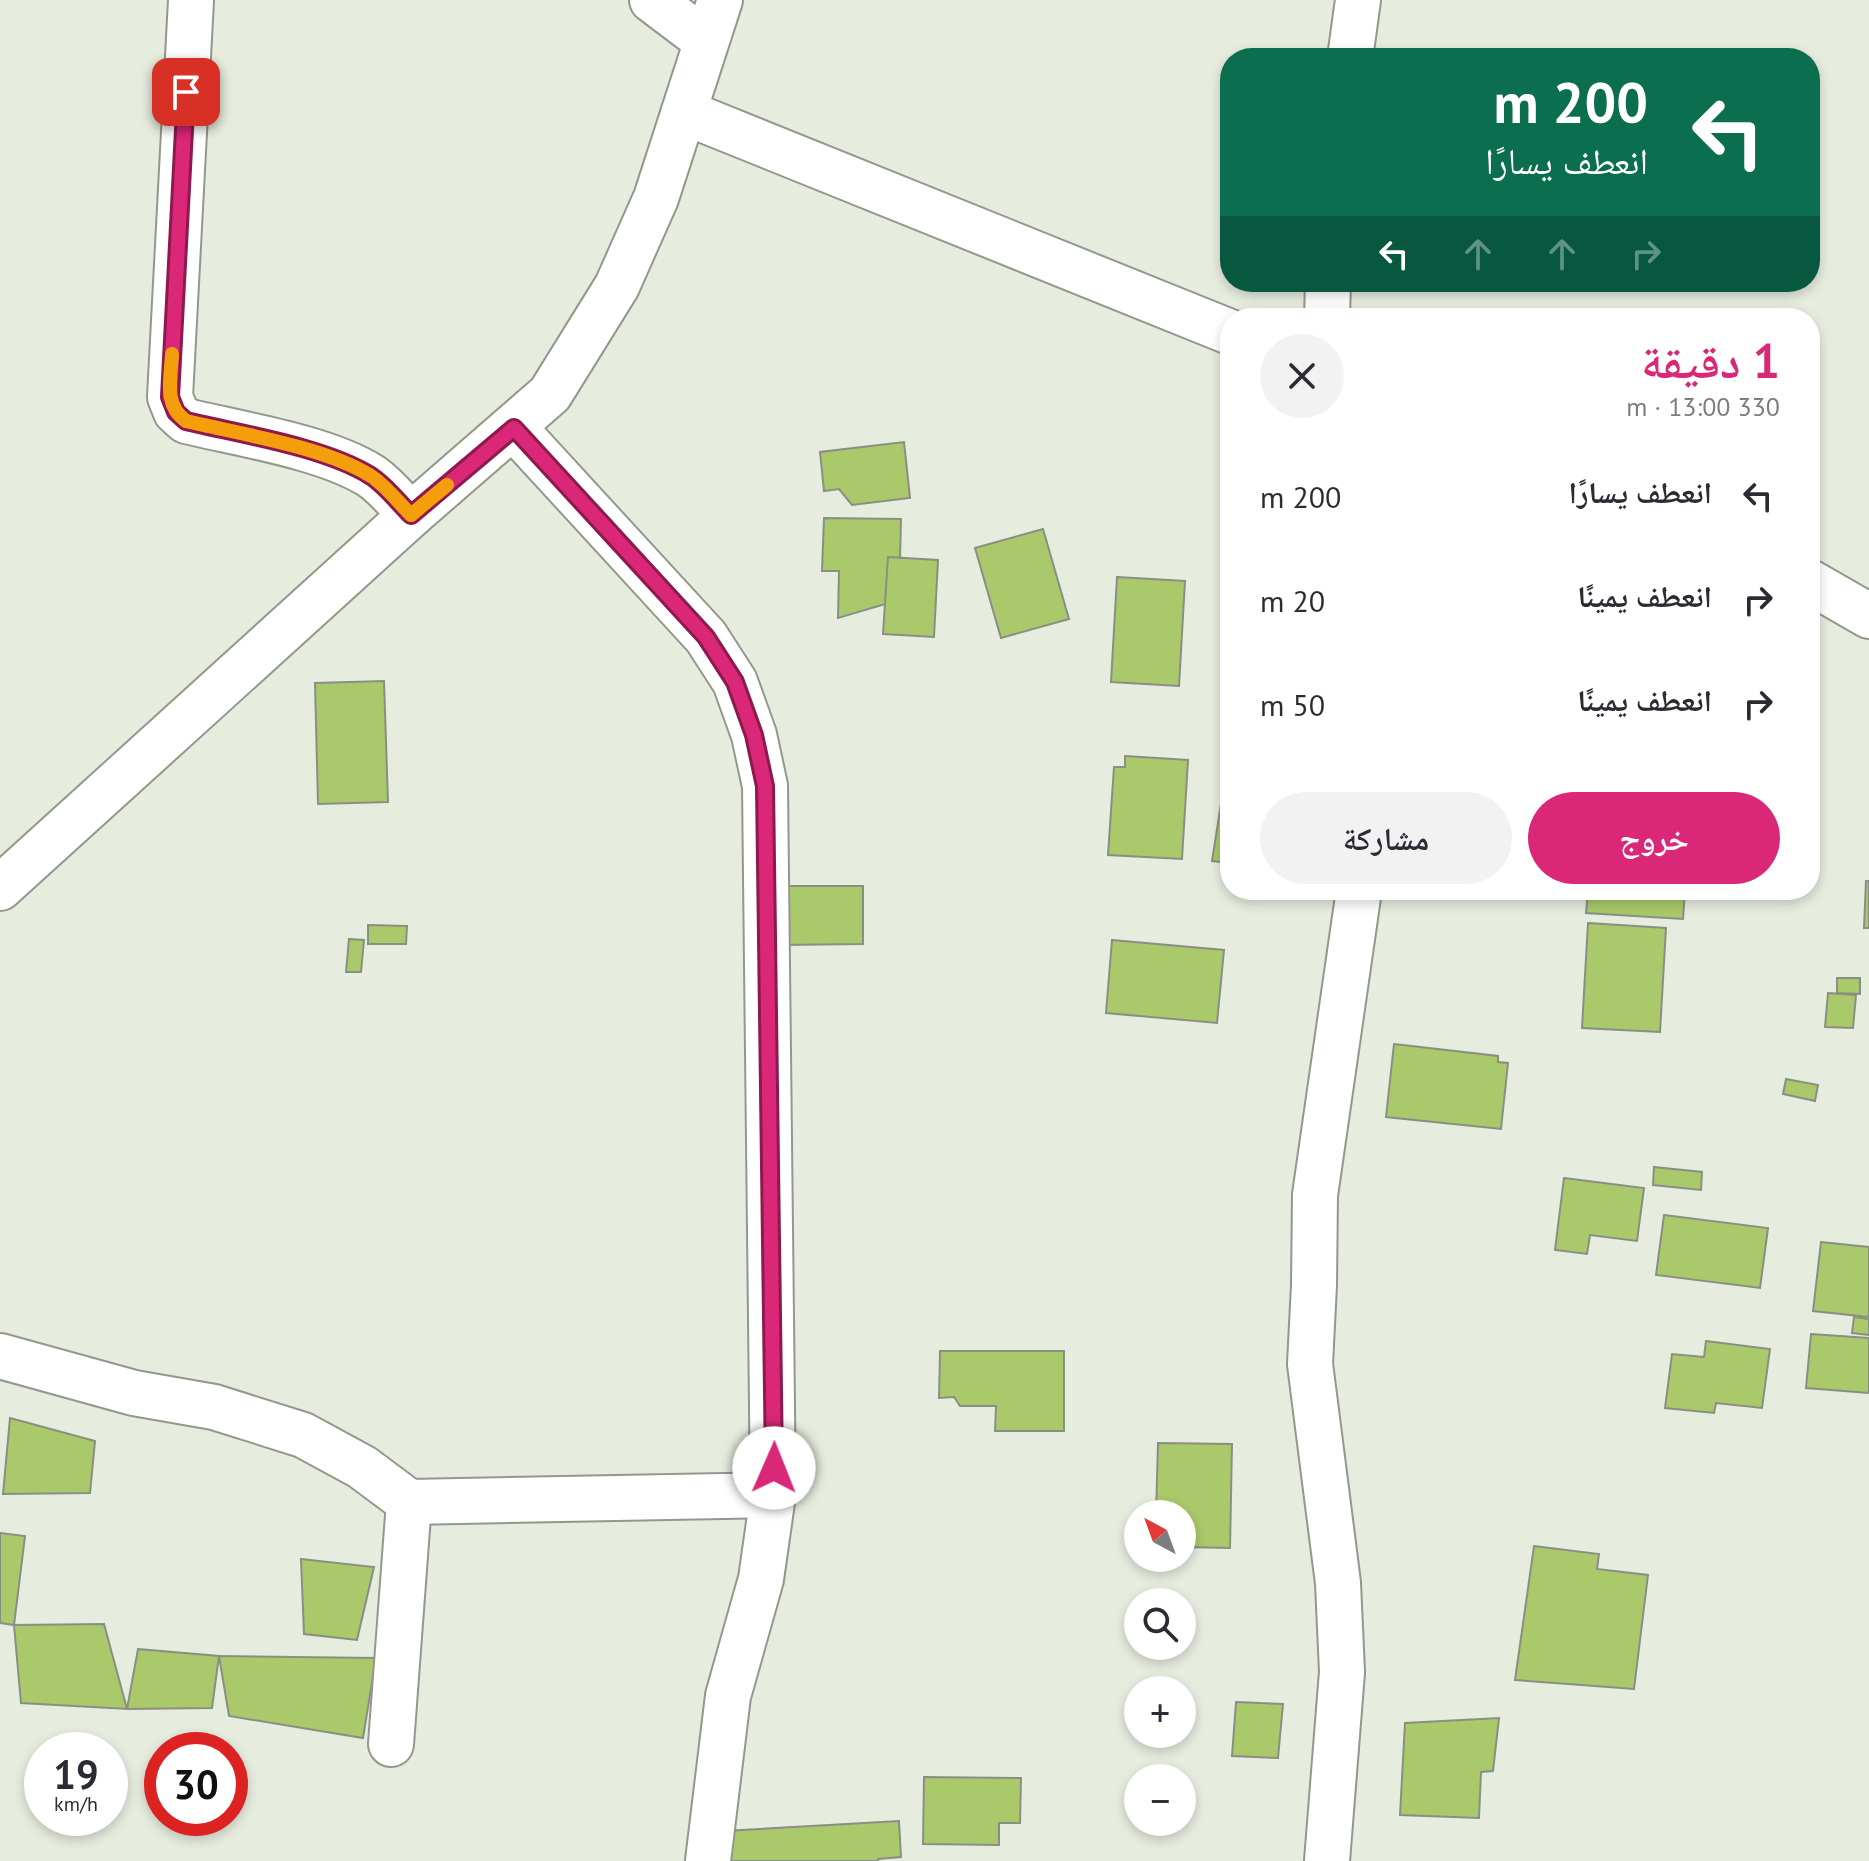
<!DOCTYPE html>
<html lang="ar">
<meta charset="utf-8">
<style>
:root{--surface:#fff;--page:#f2f2f3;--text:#2b2b33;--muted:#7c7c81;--accent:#db2777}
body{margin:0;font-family:"PT Sans","Noto Naskh Arabic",sans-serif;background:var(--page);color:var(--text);direction:rtl;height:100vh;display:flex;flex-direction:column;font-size:30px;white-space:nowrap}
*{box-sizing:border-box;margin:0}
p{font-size:26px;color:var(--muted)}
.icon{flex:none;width:44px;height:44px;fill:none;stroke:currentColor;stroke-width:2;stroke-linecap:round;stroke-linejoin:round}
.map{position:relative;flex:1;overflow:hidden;direction:ltr}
.sheet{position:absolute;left:1220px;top:308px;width:600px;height:592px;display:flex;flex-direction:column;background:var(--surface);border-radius:32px;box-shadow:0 4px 12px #0003;direction:rtl}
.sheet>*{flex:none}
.banner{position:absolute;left:1220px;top:48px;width:600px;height:244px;border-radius:32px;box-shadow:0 4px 12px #0003;direction:rtl;background:#0b6e4f;color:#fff;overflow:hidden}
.needle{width:52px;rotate:319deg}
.controls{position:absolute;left:1124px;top:1500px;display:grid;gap:16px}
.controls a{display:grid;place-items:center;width:72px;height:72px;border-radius:50%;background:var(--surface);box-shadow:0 4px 12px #0003;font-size:40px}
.speed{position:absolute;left:24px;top:1732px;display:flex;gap:16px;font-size:40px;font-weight:700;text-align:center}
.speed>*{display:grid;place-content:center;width:104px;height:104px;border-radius:50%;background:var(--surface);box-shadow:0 4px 12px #0003;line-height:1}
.speed small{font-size:20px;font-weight:400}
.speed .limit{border:12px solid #d22;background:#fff;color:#111}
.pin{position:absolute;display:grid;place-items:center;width:68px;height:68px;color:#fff;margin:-34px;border-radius:16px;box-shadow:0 4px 12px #0006}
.me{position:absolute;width:88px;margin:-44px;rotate:1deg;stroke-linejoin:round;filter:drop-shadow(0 0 6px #0008)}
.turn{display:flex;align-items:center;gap:28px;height:168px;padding:0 40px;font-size:36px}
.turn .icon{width:104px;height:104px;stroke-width:2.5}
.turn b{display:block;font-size:56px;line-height:68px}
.lanes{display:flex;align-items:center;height:76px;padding:0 40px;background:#0003;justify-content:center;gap:40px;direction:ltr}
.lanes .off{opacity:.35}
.round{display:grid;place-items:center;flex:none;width:84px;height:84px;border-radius:42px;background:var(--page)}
.head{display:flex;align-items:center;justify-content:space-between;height:136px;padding:0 40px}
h1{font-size:48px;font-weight:600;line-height:60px;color:var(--accent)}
.button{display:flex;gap:16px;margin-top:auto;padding:16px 40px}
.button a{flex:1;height:92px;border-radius:48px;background:var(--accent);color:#fff;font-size:32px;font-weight:600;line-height:92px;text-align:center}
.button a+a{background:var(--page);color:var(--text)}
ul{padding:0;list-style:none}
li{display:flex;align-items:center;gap:24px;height:104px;padding:0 40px}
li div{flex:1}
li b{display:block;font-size:30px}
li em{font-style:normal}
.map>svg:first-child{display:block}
.building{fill:#a9c96a;stroke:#8a8f83;stroke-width:2}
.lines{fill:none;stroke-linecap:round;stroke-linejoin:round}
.minor-casing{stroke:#93988c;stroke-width:48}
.minor{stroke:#fff;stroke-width:44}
.route-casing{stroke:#8e194d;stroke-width:20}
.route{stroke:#db2777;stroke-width:14}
.slow{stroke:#f59e0b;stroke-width:14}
</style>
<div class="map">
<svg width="1869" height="1861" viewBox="0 0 1869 1861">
<rect width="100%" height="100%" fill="#e6ecde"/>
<!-- building -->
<g class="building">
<path d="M904,442l6,56 -58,7 -13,-16 -15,2 -4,-39z"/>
<path d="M824,518l77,1 -2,81 -61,18 1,-47h-17z"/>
<path d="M1043,529l26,90 -68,19 -26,-90z"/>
<path d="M888,557l50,3 -4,77 -51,-3z"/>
<path d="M1117,577l68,4 -6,105 -68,-4z"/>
<path d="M384,681l4,121 -70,2 -3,-121z"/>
<path d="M1229,753h1v110l-18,-2z"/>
<path d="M1125,756l63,4 -6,99 -74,-4 6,-88h11z"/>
<path d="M1866,881h3v47h-5z"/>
<path d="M782,886h81v58l-80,1z"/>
<path d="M1588,890l97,1 -2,28 -97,-6z"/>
<path d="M1588,923l78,5 -6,104 -78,-4z"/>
<path d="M368,925l39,1 -1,18h-38z"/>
<path d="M349,939l15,1 -3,32h-15z"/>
<path d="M1112,940l112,10 -7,73 -111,-10z"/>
<path d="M1837,978h23v16l-23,-1z"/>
<path d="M1828,993l28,2 -3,33 -28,-1z"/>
<path d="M1394,1044l104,12v6l10,1 -7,66 -115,-12z"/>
<path d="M1786,1079l32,6 -3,16 -32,-7z"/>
<path d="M1654,1167l48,5 -1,18 -48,-5z"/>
<path d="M1564,1178l80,10 -7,53 -47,-6 -3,19 -32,-4z"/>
<path d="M1664,1215l104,13 -8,60 -104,-13z"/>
<path d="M1821,1242l48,5v70l-56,-6z"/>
<path d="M1854,1317l15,2v16l-17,-2z"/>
<path d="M1811,1334l58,4v55l-63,-5z"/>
<path d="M1706,1341l64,8 -8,59 -46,-5 -2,10 -49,-5 7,-54 32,3z"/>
<path d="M940,1351h124v80h-69l1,-25h-36l-6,-9 -15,1z"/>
<path d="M10,1418l85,23 -5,52 -87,1z"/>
<path d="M1158,1443l74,1 -2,104 -48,-1v-33h-26z"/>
<path d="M0,1533l25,3 -11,89 -14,-2z"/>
<path d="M1534,1546l65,8 -2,15 51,6 -14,114 -119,-9z"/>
<path d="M301,1559l73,8 -17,73 -53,-6z"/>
<path d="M104,1624l23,85 -106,-6 -7,-78z"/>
<path d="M138,1649l81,7 -7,52 -85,1z"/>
<path d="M219,1656l157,2 -13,80 -134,-22z"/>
<path d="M1236,1702l47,2 -5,54 -46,-2z"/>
<path d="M1499,1718l-6,53 -12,1 -2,46 -79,-3 5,-92z"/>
<path d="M924,1777l97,1 -1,45h-21v22l-76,-1z"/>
<path d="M899,1821l2,36 -23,2v2h-170l-2,-29z"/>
</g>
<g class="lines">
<defs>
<g id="minor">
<path d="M191,0l-21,397 6,15 10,9c54,13 139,26 185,55 15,10 28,27 40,39"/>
<path d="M652,0l53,40"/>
<path d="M1350,58l8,-58"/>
<path d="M684,112l546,220"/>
<path d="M1327,318l1,-36"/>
<path d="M514,428l192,209 29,45 19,53 11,51 8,709 -12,84 -33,117 -20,165"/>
<path d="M1810,582l59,34"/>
<path d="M0,888l411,-373 139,-121 67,-108 39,-88 64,-198"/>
<path d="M0,1356l134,37 80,14 89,28 59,32 47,35 -18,242"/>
<path d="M409,1502l364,-7"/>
<path d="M1327,1861l15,-189 -4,-89 -28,-219 4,-79 1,-90 44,-305"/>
</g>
</defs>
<!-- minor casing -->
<use href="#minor" class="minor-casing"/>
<!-- minor -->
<use href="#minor" class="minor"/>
</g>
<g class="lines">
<defs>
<path id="route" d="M186,92l-16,305 6,15 10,9c54,13 139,26 185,55 15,10 28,27 40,39l103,-87 192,209 29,45 19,53 11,51 9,682"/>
</defs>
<!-- route casing -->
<use href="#route" class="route-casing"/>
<!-- route -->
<use href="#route" class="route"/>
<!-- slow -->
<path class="slow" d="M172,354c-1,24 -9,51 14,67 54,13 139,26 185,55 15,10 28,27 40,39l36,-30"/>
</g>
</svg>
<div class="controls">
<a><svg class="needle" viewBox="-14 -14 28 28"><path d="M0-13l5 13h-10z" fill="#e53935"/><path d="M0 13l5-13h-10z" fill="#7c7c81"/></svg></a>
<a><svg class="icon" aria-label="search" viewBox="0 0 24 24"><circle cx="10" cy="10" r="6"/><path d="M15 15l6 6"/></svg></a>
<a>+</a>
<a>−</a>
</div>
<div class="speed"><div>19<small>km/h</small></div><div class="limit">30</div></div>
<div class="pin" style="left:186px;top:92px;background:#d93025"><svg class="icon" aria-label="arrive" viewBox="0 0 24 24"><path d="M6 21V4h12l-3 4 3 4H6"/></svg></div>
<svg class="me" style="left:774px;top:1468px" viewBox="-20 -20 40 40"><circle r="19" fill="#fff"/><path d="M0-13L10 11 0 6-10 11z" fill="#db2777"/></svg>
<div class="banner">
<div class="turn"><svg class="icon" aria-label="left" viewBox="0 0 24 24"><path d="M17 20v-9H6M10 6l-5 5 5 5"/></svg><div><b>200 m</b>انعطف يسارًا</div></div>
<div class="lanes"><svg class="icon" aria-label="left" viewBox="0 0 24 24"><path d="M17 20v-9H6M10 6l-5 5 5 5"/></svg><svg class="icon off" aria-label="ahead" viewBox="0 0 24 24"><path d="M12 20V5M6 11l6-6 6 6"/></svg><svg class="icon off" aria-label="ahead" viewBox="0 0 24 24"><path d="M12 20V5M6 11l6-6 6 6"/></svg><svg class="icon off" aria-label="right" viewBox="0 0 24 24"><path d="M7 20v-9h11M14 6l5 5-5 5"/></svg></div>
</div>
<section class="sheet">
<div class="head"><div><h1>1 دقيقة</h1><p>330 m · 13:00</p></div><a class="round"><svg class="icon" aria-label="close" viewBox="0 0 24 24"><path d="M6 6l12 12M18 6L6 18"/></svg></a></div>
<ul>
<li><svg class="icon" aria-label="left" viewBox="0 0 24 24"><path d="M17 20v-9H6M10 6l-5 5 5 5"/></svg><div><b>انعطف يسارًا</b></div><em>200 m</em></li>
<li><svg class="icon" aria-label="right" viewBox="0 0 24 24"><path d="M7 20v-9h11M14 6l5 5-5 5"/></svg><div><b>انعطف يمينًا</b></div><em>20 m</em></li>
<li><svg class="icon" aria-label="right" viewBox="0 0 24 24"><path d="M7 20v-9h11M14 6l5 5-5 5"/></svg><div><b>انعطف يمينًا</b></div><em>50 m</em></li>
</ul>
<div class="button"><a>خروج</a><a>مشاركة</a></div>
</section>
</div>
